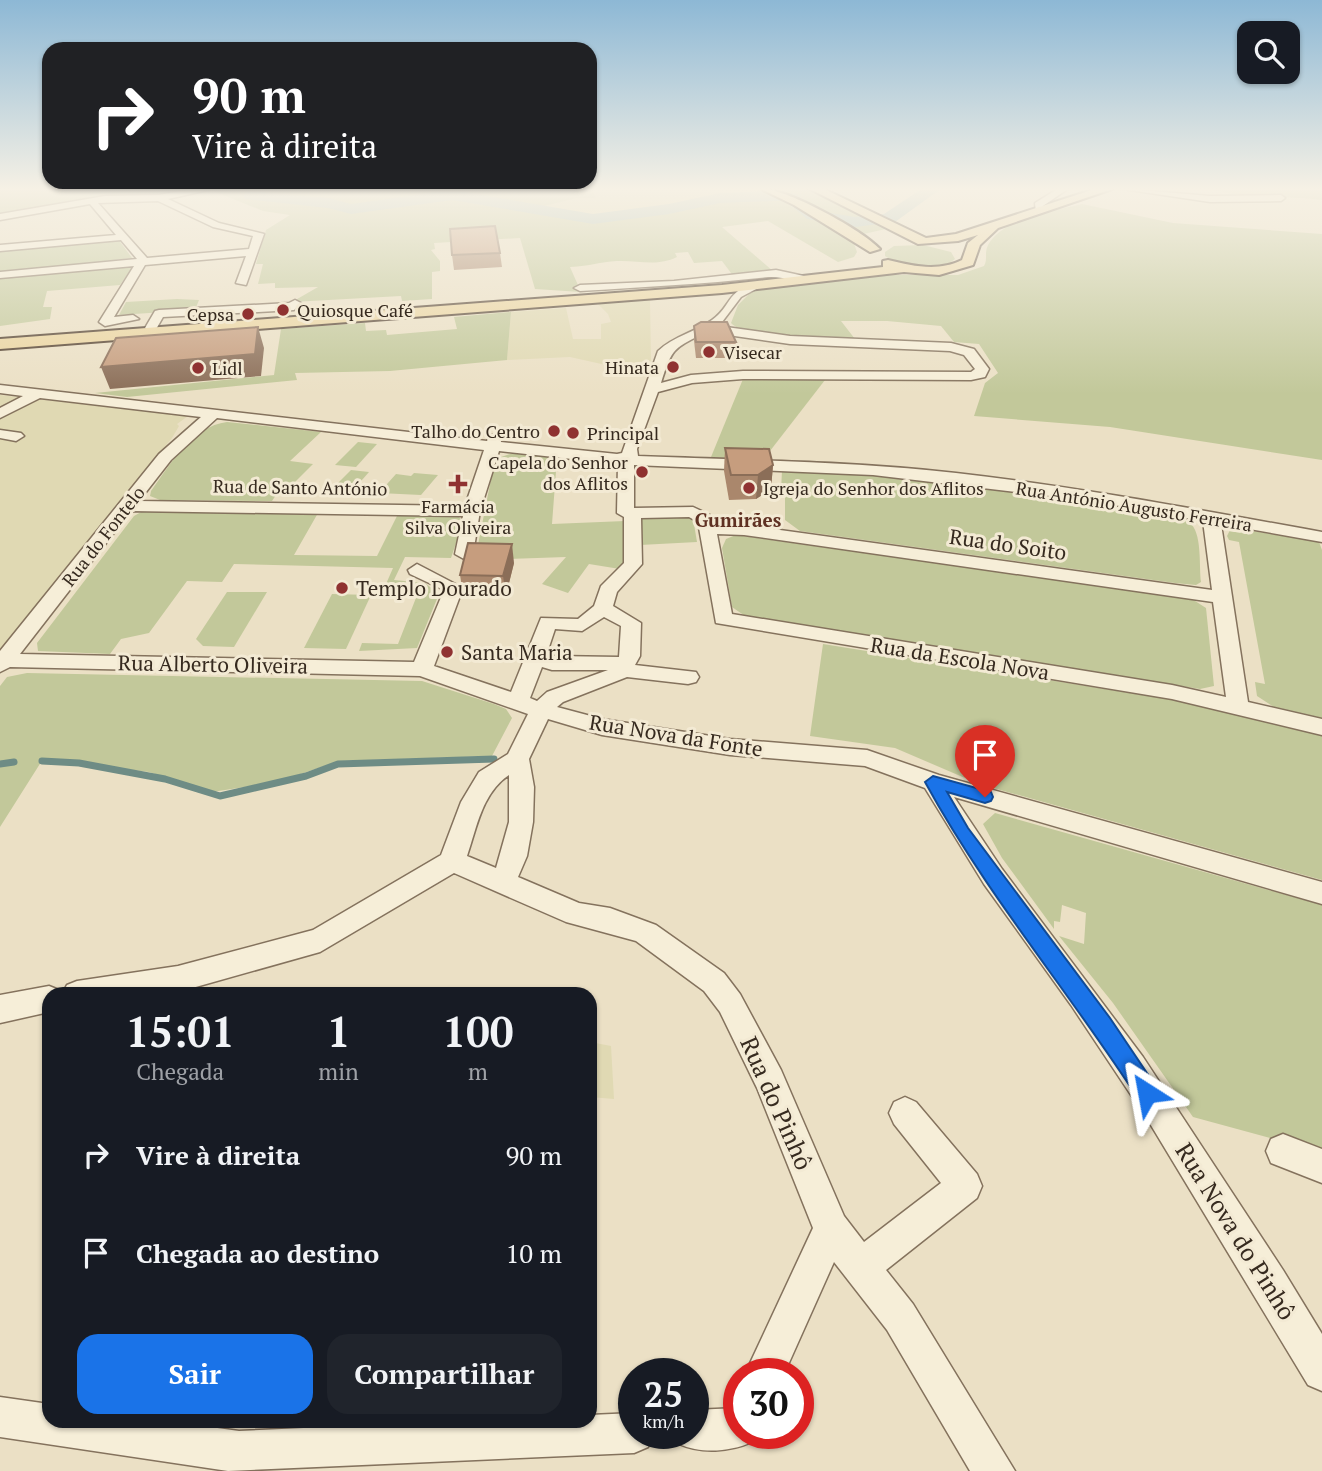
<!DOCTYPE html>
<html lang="pt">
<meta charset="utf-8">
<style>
:root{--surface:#171b24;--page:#20242c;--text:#f1f3f6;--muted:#9ea1a6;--accent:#1a73e8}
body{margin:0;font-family:"PT Serif",serif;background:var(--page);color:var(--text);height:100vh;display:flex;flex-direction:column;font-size:26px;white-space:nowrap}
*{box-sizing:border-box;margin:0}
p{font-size:23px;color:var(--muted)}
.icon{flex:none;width:38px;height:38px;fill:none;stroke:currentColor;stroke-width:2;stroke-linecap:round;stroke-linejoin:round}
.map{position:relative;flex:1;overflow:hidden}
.drawer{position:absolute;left:42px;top:987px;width:555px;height:441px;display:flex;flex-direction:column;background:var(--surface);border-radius:21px;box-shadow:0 2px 5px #0004}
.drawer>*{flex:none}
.guide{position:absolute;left:42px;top:42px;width:555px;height:147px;border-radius:21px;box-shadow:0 2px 5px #0004;background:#202124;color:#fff;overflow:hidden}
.buttons{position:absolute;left:1237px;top:21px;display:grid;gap:14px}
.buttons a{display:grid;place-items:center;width:63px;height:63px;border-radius:14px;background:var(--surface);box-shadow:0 2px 5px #0004;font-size:35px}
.speed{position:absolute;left:618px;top:1358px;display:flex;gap:14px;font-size:35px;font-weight:700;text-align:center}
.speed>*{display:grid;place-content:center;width:91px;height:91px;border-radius:50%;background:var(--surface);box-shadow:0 2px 5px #0004;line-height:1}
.speed small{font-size:18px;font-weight:400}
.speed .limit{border:10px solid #d22;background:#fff;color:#111}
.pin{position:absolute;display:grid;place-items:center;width:60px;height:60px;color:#fff;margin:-72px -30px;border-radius:50% 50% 50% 0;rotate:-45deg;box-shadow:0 0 7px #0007}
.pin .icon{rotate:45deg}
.me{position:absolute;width:77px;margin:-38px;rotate:326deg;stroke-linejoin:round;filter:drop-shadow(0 0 5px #0008)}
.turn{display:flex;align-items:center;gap:24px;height:147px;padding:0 35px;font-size:32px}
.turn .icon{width:91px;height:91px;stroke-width:2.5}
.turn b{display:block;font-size:49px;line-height:60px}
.eta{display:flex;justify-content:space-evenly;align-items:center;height:119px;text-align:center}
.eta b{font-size:42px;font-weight:600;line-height:49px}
.action{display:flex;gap:14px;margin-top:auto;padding:14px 35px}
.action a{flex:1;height:80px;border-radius:21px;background:var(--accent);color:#fff;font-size:28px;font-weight:600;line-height:80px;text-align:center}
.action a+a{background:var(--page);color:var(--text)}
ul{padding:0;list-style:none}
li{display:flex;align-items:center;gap:21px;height:98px;padding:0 35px}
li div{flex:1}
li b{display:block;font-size:26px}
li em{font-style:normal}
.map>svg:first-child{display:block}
.farmland{fill:#e0d9b3}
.green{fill:#c2c89a}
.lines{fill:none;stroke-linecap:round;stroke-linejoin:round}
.stream{stroke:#6e8c85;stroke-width:7}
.river{fill:#a6beb8;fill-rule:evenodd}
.minor-casing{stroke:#84725d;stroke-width:3}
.major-casing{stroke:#534130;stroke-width:4}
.minor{fill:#f6eed8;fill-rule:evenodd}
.major{fill:#ebd5a0;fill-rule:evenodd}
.wall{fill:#aa876c}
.shaded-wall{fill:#8b6e58}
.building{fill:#c69d7e;stroke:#8b6e58;stroke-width:2}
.route{fill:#1a73e8;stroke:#114b97;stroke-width:2}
.poi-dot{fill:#8f3231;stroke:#f3ead4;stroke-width:2.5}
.labels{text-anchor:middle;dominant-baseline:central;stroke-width:6;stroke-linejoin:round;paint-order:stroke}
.far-poi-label{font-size:18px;fill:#362a1f;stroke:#f3ead4;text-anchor:start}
.far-street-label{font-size:18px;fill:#362a1f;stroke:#f3ead4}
.far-neighbourhood-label{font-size:19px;font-weight:bold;fill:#5f3022;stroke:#f3ead4}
.street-label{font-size:21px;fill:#362a1f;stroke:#f3ead4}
.poi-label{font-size:21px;fill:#362a1f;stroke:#f3ead4;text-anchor:start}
.near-street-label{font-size:24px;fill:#362a1f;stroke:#f3ead4}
</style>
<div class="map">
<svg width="1322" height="1471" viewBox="0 0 1322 1471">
<rect width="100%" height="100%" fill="#ebe0c5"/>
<!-- farmland -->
<g class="farmland">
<path d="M591,188h161l20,8 -50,1 -124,22 -61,-12 40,-9h19z"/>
<path d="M650,299l1,62 -45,4 -36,-8 -63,3 4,-48 55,-4 7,31h28v-15l10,-2 -3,-8 -11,-11z"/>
<path d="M0,395l188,21 -11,8 2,2 -7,12 -172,212z"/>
<path d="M590,1042l21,4 3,53 -24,-2z"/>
</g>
<!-- green -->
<g class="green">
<path d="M0,188h210l-43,8 -72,1 -95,18z"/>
<path d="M219,188h372l5,10h-19l-37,9 48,13 22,-1 113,-21 52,-1 78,44 4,11 -3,5 -16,5 -70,-41 -46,6 52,45 -40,5 -12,-16 -28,2 -6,-11 -13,1 2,4c-20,10 -39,3 -60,4 -18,1 -26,5 -47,6l11,25 -46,-3 -15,-51 -86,5 1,6 -4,1 9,11v10l-8,1v27l-30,2 -1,-5 -109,6 26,-15 -43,1v-5l-17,1 5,-20h-7l10,-34 24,-15 -27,-4 -52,-21z"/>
<path d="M806,188l80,41 -27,6 -86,-45z"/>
<path d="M1208,188h114v12c-39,-5 -76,0 -114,-12z"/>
<path d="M1082,204l91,19 149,11v226l-212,-33 -136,-11 11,-33 13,-10 -19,-29 -25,-2 -13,-16 -54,-5h-46l14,18c-23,-1 -112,-1 -124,-16l7,-18 15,-15 120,-15h85l26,-9c4,-7 0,-13 4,-21 16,-28 66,-34 94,-41z"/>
<path d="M118,239l14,19 -132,15v-23z"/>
<path d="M923,245l28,7 4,7c-16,14 -53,9 -70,-3v-4l9,-6z"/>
<path d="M134,265l-14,20 -73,6 -4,16h9l-2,12 -50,7v-49z"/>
<path d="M177,299l22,1 -4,10 -76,5 7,-13z"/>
<path d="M511,312l-4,48 -117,11 -95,2 2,7 -170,17 -32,-4 179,-18 7,-46 84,-6 1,8 20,-1 1,5 70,-6 -3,-12z"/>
<path d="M747,378l78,2 -62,80 -52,-3 32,-78z"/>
<path d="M227,422l94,10 -31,29 23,3 -23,23 25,3 4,2 -2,4 -41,-1 -4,6h-9l-103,-1 -10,-4 1,-5c19,-26 41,-65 76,-69z"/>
<path d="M358,442l19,2 -21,23 -21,-2z"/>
<path d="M513,453l44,5 -5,66 73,-3v39l-5,9 -31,-5 -21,29 -26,-9 24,-27 -91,3 20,-101z"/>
<path d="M351,470l18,2 -22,25 -22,-1z"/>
<path d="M782,470c37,2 74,3 111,6 37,3 285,33 299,49 10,12 7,42 9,57l-5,3 -21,-2 -375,-52 -15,-11v-27l-4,-1z"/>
<path d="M414,473l24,2 -17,20 -42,-2 17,-19 15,2z"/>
<path d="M143,511l175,2 -24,42 83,1 21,-42 61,3 4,5 -12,36 -46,-1 -11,23 31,3 14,11 -22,54 -58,3 3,-8 36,1 23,-59 -35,-1 7,-16 -159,-4 -12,18 -35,-1 -38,52 -28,6 -11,15 -72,-3 -1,-8 97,-127z"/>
<path d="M689,516l4,2 4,24 -57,3 -2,-28z"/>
<path d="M1240,529l79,13 3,8v168l-48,-11 -17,-11 -2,-14 10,2 -26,-142 -10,-2 -2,-4 3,-6z"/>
<path d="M736,535l456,64 14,9 8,78 -14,3 -455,-73 -13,-9 -10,-59 4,-9z"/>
<path d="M227,592h40l-33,55 -31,-1 -7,-7z"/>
<path d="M332,594l39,1 -25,54 -42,-1z"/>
<path d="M823,644l369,59 130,32v145l-343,-96 -84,-36 -85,-12z"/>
<path d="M27,673l395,8 72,23 12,5 6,9 -20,38 -153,5 -62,21 -65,10 -63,-20 -106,-13 -43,68v-141l7,-9z"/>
<path d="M995,813l327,92v247l-129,-35 -80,-114 -54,-67 25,8 2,-31 -24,-8 -2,17 -6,-1v8l-52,-71 -19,-34z"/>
</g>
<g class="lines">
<!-- stream -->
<g class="stream">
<path d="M42,761l37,2 86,16 55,17 86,-20 32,-12 156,-5"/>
<path d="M0,764l14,-2"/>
</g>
<!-- river -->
<path class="river" d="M251,188h17l-3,5 64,5 22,6 101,-14 141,24 76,-10 51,-11 53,-2 23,3 22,17 37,6 29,-3 39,-26h19l-47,34 -40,5 -48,-8 -21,-18h-13l-53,2 -51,11 -76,10 -141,-24 -101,14 -23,-6 -83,-9 -2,-3z"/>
<defs>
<g id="minor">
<path d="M197,188h20l-49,11 51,24 45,11 -18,51 -10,-2 10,-27 -101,9 -31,52 19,-2 6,4 -34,7 -6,-4 35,-56 -134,12v-6l137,-13 -16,-19 -121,11v-6l116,-10 -26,-31 -90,16v-6l105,-18 54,-1zM158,201l55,26 40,9 -4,13 -102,9 -49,-55z"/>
<path d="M1059,188h10l-26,18 -1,7h-6l-1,-10z"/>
<path d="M1116,188l94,8 71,-1 4,3 -4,3 -71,1z"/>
<path d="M776,270l28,6c-8,6 -24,0 -36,1 -63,7 -125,10 -188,14l-6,-3 6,-3 94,-4z"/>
<path d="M754,283l6,3 -2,2 -17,9 -22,29 71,10 161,7 23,6 15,20 -4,8 -14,3 -228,-1 -51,4 -34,9 -21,57 1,7c106,4 212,5 318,17 123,14 244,37 366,59v10l-101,-18 27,178 74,17v16l-150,-36 -456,-76 -18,-101 -9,-5 -48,1 1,46 -25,28 -4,14 28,17 -1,33 -5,9 61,7 3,5 -3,5 -8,2 -61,-7 -64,25 -6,5 45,12 128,20 137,11 72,25 383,107v22l-368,-107 48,72 141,188 140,213 39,64v57l-14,-6 -159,-263 -78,-117 -87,-121 -59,-96 -60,-22 -135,-11 -128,-20 -54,-16 -19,40 5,28 -1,35 -6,34 -9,21 61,26 31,5 46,17 68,48 16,21 41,76 63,146 20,26 77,-59 -47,-59 -5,-11 5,-11 11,-5 11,5 61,72 5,12 -5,12 -91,72 27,34 102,167h-45l-83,-141 -53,-68 -50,112h-39l68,-146 -56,-140 -37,-76 -16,-21 -68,-50 -70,-19 -112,-49 -134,79 -142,40 -116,2 5,-9 10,-4 101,-15 135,-36 128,-75 20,-53 18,-30 29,-18 20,-40 -108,-38 -410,-9 -10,5v-21l159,-197 42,-37 -161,-19 -40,20v-10l23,-12 -23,-3v-8l487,56 3,-6h10l1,7 116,12 5,-1 36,-102c16,-15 37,-19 54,-31 19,-13 14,-28 42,-37zM707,332l83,12 160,7 14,4 11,14 -4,3 -228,-1 -52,4 -30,8c11,-36 13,-35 46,-51zM217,418l267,32 -19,56 -326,-5 32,-41zM499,451l119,13 -1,49 7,4v46l-23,23 -7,20 -16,13 -37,-1 -30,74 -77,-26 29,-78 -46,-24 -9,6 2,4 34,16 -30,72 -394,-8 111,-143 332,5 -8,38 9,5 9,-5 7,-43zM634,465l239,10 219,26 111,20 9,69 -468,-65 -29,-1 -3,-8 -19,-9 -59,1zM717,534l27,1 469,67 13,95 -54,-12 -440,-71zM604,617l17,9 -2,31 -65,-1 -7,-3 8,-24 27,2zM542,667l10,3h56l-61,22 -10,9 -7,-3zM509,775v47l-13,46 -29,-12c10,-29 15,-63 42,-81z"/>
<path d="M295,300l6,3 -7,7 -131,7 -8,14 -10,-3 10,-17 4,-1 130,-7z"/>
<path d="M0,430l21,3 3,3 -8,5 -16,-3z"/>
<path d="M49,986l10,4 2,4h-12v18l-49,11v-28z"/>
<path d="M1283,1134l39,15v34l-51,-20 -5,-12 5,-12z"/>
<path d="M0,1397l49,7v17h118l72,10 219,-10h132v-6l44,-2v20h20l-6,14 -14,6 -406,18 -228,-34z"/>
<path d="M738,1408v25h18l-4,9c-22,10 -51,12 -73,2l-5,-11h19v-23z"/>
</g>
<g id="major">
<path d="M759,188c27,0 102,41 121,61l-10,3 -76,-47z"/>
<path d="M808,188h14l104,50 30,-4 142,-46h17l-117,40 -18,17 -7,20 -34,10 -35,-3 -182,21 -722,56v-10l722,-54 161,-18v-6l5,-1c25,6 50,12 74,0l6,-17 10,-8 -20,6 -40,3z"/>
</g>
</defs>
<!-- minor casing -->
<use href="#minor" class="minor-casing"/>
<!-- major casing -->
<use href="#major" class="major-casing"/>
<!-- minor -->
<use href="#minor" class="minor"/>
<!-- major -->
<use href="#major" class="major"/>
</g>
<!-- wall -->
<g class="wall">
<path d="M500,253l2,14 -48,3 -2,-15z"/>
<path d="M694,326l42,16 -1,16h-39l-2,-17z"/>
<path d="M725,448l48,17 -2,24 -15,10 -27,1 -5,-29z"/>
<path d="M514,563l-8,32 -43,-1 -3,-19z"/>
</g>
<!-- shaded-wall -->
<g class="shaded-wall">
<path d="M258,327l6,21 -3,28 -151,13 -9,-22z"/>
<path d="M773,465l-2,24 -15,10 2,-24z"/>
<path d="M512,544l2,19 -8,32 -3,-19z"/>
</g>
<!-- building -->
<g class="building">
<path d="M495,226l5,27 -48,2 -2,-26z"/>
<path d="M701,322h26l9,20h-40l-2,-16z"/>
<path d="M258,327l-3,27 -154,13 15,-29z"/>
<path d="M725,448l44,1 4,16 -15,10h-27z"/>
<path d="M468,543l44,1 -9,32 -43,-1z"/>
</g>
<!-- sky -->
<linearGradient id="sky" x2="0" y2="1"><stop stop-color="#8db8d5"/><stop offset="0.48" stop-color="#f6f1e5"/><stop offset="1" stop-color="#f6f1e5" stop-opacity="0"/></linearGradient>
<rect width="1322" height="394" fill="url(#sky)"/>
<!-- route -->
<path class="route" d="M933,776l58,16 2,5 -2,4 -6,2 -38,-11 21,36 142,190 45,67 3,8 -3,7 -8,4 -8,-4c-69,-107 -153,-206 -214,-318z"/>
<!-- markers -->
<g class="poi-dot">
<circle cx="283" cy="310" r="7"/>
<circle cx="248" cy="314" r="7"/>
<circle cx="709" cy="352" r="7"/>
<circle cx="673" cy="367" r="7"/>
<circle cx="198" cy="368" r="7"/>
<circle cx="554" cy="431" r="7"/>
<circle cx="573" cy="433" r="7"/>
<circle cx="642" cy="472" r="7"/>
<path d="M454.5 473.5h7v7h7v7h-7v7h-7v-7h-7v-7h7z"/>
<circle cx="749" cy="488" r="7"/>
<circle cx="342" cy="588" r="7"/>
<circle cx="447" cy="652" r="7"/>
</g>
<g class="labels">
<!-- far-poi labels -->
<g class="far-poi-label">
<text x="297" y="310">Quiosque Café</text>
<text x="234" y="314" text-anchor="end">Cepsa</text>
<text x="723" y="352">Visecar</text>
<text x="659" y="367" text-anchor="end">Hinata</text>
<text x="212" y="368">Lidl</text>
<text x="540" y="431" text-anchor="end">Talho do Centro</text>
<text x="587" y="433">Principal</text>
<text x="628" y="462" text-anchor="end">Capela do Senhor<tspan x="628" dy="21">dos Aflitos</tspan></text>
<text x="763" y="488">Igreja do Senhor dos Aflitos</text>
<text x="458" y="506" text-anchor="middle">Farmácia<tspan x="458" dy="21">Silva Oliveira</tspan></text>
</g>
<!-- far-street labels -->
<g class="far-street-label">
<text transform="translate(300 487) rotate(1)">Rua de Santo António</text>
<text transform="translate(1134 506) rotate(9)">Rua António Augusto Ferreira</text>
<text transform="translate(103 536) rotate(-52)">Rua do Fontelo</text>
</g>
<!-- far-neighbourhood labels -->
<g class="far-neighbourhood-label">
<text x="738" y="519">Gumirães</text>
</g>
<!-- street labels -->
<g class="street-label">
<text transform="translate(1008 544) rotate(8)">Rua do Soito</text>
<text transform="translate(960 658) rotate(9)">Rua da Escola Nova</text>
<text transform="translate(213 664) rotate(1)">Rua Alberto Oliveira</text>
<text transform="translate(676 735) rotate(9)">Rua Nova da Fonte</text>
</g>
<!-- poi labels -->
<g class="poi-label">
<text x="356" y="588">Templo Dourado</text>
<text x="461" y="652">Santa Maria</text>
</g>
<!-- near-street labels -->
<g class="near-street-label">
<text transform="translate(777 1103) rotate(66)">Rua do Pinhô</text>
<text transform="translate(1236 1231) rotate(58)">Rua Nova do Pinhô</text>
</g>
</g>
</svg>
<div class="buttons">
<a><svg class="icon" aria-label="search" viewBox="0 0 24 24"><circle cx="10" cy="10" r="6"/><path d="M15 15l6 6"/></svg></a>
</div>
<div class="speed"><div>25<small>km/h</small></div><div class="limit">30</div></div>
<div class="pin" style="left:985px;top:797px;background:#d93025"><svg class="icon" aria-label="arrive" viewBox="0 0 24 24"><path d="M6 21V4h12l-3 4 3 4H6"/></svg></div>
<svg class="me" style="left:1147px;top:1093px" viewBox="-20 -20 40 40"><path d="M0-17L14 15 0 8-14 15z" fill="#1a73e8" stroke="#fff" stroke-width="4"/></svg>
<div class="guide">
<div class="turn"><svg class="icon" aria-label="right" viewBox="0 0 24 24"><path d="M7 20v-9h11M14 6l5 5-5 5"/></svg><div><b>90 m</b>Vire à direita</div></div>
</div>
<section class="drawer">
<div class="eta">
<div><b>15:01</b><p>Chegada</p></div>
<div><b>1</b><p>min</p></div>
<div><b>100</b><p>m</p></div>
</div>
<ul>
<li><svg class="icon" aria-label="right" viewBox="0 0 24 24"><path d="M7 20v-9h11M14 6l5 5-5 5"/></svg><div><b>Vire à direita</b></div><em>90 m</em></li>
<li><svg class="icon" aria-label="arrive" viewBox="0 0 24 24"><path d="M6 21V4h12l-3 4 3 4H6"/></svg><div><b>Chegada ao destino</b></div><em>10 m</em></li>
</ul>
<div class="action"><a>Sair</a><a>Compartilhar</a></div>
</section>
</div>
